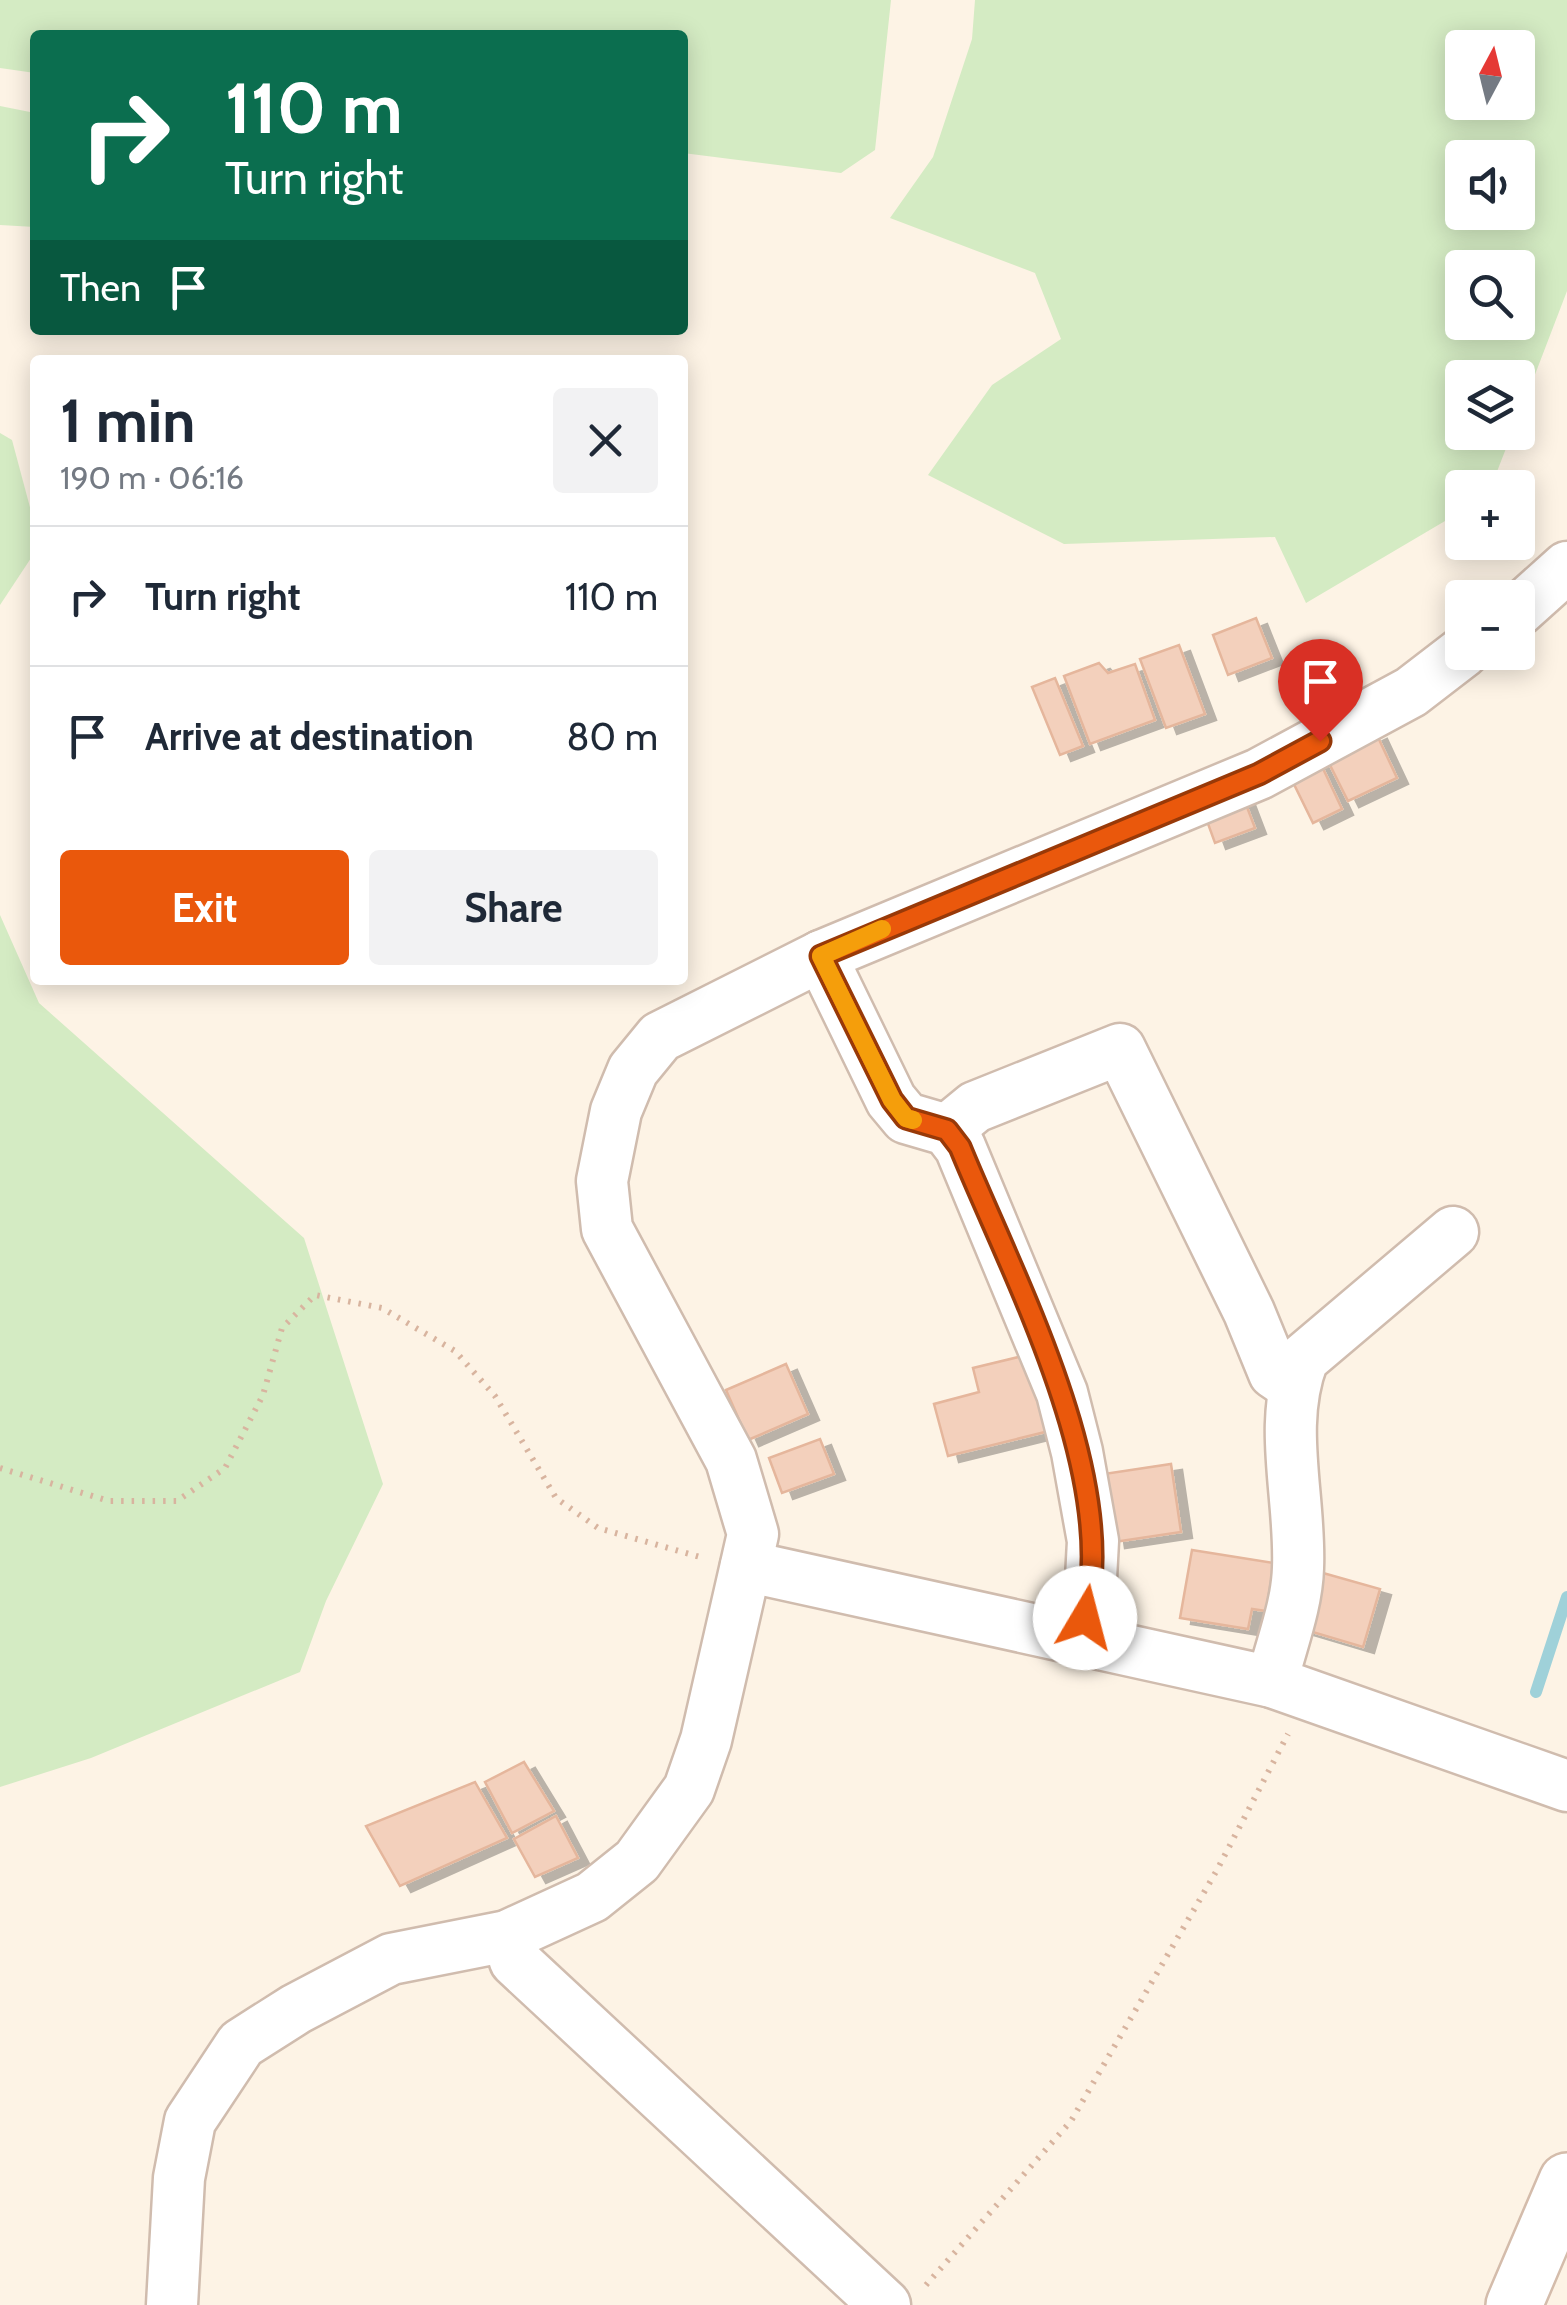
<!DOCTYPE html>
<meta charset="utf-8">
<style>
:root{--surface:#fff;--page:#f2f2f3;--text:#1f2937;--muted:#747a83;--line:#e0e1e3;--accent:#ea580c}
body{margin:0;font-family:Cabin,sans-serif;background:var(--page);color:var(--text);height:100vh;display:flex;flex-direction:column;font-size:38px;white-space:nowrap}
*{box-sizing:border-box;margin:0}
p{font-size:32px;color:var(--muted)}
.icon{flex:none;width:55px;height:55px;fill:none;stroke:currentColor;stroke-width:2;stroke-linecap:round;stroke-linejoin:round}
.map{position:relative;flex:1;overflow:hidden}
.side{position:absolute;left:30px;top:355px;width:658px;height:630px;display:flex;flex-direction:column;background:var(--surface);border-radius:10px;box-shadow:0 5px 25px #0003}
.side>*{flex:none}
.banner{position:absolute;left:30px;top:30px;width:658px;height:305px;border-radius:10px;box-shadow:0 5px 25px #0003;background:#0b6e4f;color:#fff;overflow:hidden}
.needle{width:65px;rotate:7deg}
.controls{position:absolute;left:1445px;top:30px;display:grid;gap:20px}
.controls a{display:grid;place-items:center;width:90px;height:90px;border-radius:10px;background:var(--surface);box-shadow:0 5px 25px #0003;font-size:50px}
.pin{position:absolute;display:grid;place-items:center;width:85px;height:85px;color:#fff;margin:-102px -42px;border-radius:50% 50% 50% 0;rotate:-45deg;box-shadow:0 0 10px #0007}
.pin .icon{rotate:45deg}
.me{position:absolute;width:110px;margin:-55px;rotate:8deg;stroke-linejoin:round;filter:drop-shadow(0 0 8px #0008)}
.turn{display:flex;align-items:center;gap:35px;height:210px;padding:0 30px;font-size:45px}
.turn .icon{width:130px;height:130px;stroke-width:2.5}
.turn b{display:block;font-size:70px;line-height:85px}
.then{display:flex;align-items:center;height:95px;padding:0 30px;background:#0003;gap:20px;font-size:38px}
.round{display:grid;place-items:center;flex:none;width:105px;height:105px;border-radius:10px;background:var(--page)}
.overview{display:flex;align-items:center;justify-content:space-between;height:170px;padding:0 30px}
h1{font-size:60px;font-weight:700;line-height:75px}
.button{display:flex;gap:20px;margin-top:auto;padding:20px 30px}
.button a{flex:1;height:115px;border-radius:10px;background:var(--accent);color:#fff;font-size:40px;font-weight:700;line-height:115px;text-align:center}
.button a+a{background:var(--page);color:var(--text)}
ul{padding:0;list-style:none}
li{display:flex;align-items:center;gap:30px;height:140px;padding:0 30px;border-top:2px solid var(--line)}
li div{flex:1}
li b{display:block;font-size:38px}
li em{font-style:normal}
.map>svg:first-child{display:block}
.green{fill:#d4ebc3;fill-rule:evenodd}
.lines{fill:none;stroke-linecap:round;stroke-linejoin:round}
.stream{stroke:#9fd1d9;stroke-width:12}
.building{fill:#f3d0bc;stroke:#e5b69c;stroke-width:2.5;filter:url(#shadow)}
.street-casing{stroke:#d0bcae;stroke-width:55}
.secondary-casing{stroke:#d4bcab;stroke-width:60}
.path{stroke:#d8b49f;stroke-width:6;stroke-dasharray:2.5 8;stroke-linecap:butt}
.street{stroke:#fff;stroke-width:50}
.secondary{stroke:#fff;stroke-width:55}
.route-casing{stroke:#983908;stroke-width:25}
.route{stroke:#ea580c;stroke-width:18}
.slow{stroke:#f59e0b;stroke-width:18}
</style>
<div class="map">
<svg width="1567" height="2305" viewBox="0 0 1567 2305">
<defs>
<filter id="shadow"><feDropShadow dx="11" dy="6" stdDeviation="0" flood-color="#0004"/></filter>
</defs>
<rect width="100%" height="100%" fill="#fdf3e5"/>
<!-- green -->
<g class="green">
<path d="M0,0h891l-16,150 -34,23 -158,-20 -1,-118h-647v38l-35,-5z"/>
<path d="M975,0h592v291l-49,128v-41h-56v54l50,1 -21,54 -29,1v23l-156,92 -31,-66 -211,7 -136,-69 64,-90 69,-46 -26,-66 -145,-55 43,-61 39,-118zM1462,48h56v54h-56zM1462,158h56v54h-56zM1462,268h56v54h-56z"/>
<path d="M0,106l35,7v114l-35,-2z"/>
<path d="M0,433l12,7 23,86v26l-35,53z"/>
<path d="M0,915l39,88 265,235 79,246 -57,117 -26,71 -209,86 -91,29z"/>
</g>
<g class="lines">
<!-- stream -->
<path class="stream" d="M1536,1692l31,-95"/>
</g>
<!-- building -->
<g class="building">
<path d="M1256,618l16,40 -44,17 -15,-40z"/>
<path d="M1179,645l26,69 -39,14 -26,-69z"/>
<path d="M1099,663l9,10 27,-9 20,56 -65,24 -26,-68z"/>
<path d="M1055,678l28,68 -23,9 -28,-68z"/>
<path d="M1376,733l21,45 -49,23 -22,-44z"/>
<path d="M1318,758l24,51 -29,14 -25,-51z"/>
<path d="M1242,794l13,34 -40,15 -12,-33z"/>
<path d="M1031,1354l18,77 -101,25 -14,-52 45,-12 -6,-24z"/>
<path d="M786,1364l22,50 -60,26 -22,-50z"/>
<path d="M820,1439l14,35 -52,19 -13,-35z"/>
<path d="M1171,1464l10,68 -67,10 -10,-68z"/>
<path d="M1192,1550l82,13 -8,48 -14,-2 -4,20 -68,-11z"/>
<path d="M1316,1571l64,18 -17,58 -64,-19z"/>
<path d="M524,1762l30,49 -42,22 -27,-51z"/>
<path d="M475,1782l32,56 -107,48 -34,-60z"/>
<path d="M556,1816l22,42 -43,19 -21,-38z"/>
</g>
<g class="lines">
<defs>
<g id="street">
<path d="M1518,611l49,-44"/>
<path d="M821,956l70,144 15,18 41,12 13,17 102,246 15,59 16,89 -3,56 -11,42"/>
<path d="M947,1130l28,-23 145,-58 129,263 25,61 19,13"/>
<path d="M746,1566l526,116 295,104"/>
<path d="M1272,1682c9,-37 25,-76 26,-114 3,-71 -21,-142 5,-209l150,-127"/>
<path d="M507,1936l8,25 370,344"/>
<path d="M172,2305l7,-127 11,-57 51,-77 55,-35 95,-50 116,-23 85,-39 45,-36 52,-72 17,-49 47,-206 -22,-74 -124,-231 -5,-48 14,-70 17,-41 27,-33 161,-81 438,-182 152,-82 52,-40"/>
</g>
<path id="secondary" d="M1514,2305l53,-124"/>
</defs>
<!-- street casing -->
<use href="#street" class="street-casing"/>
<!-- secondary casing -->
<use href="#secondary" class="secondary-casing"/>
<!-- path -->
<g class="path">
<path d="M0,1468l109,33h68l48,-33 38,-73 19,-67 33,-33 67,13 73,43 40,45 61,102 42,30 102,29"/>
<path d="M926,2285l145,-164 146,-251 71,-136"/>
</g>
<!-- street -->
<use href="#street" class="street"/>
<!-- secondary -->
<use href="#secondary" class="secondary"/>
</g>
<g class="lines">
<defs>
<path id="route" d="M1085,1618c36,-141 -72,-341 -125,-471l-13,-17 -41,-12 -14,-18 -71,-144 438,-182 61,-33"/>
</defs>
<!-- route casing -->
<use href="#route" class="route-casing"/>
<!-- route -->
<use href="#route" class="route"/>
<!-- slow -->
<path class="slow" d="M882,929l-61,27 71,144 14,18 7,2"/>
</g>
</svg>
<div class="controls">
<a><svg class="needle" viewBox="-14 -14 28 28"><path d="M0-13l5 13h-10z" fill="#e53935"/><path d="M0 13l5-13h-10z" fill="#747a83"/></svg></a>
<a><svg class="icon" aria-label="sound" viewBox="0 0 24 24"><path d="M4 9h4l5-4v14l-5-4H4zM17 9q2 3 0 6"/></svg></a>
<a><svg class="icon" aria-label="search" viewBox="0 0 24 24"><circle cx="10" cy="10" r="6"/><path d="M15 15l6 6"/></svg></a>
<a><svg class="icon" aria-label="layers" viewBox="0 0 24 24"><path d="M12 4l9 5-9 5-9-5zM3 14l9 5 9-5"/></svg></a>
<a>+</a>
<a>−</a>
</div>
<div class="pin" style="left:1320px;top:741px;background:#d93025"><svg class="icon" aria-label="arrive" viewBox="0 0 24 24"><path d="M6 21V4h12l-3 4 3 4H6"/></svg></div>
<svg class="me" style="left:1085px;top:1618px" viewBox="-20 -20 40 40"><circle r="19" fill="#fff"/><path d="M0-13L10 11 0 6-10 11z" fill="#ea580c"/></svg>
<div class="banner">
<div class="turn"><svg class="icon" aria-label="right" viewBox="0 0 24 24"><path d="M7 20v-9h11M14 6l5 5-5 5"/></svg><div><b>110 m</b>Turn right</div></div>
<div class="then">Then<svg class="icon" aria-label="arrive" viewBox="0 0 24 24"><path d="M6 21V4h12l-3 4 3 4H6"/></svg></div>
</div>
<section class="side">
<div class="overview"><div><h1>1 min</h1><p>190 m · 06:16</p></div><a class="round"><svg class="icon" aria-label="close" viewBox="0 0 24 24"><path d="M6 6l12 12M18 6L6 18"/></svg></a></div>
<ul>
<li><svg class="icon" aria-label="right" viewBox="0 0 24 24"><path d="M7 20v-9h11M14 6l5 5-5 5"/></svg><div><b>Turn right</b></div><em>110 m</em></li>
<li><svg class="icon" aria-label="arrive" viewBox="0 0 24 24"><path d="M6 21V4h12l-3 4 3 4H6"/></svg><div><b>Arrive at destination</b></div><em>80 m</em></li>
</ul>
<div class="button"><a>Exit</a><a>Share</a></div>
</section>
</div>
